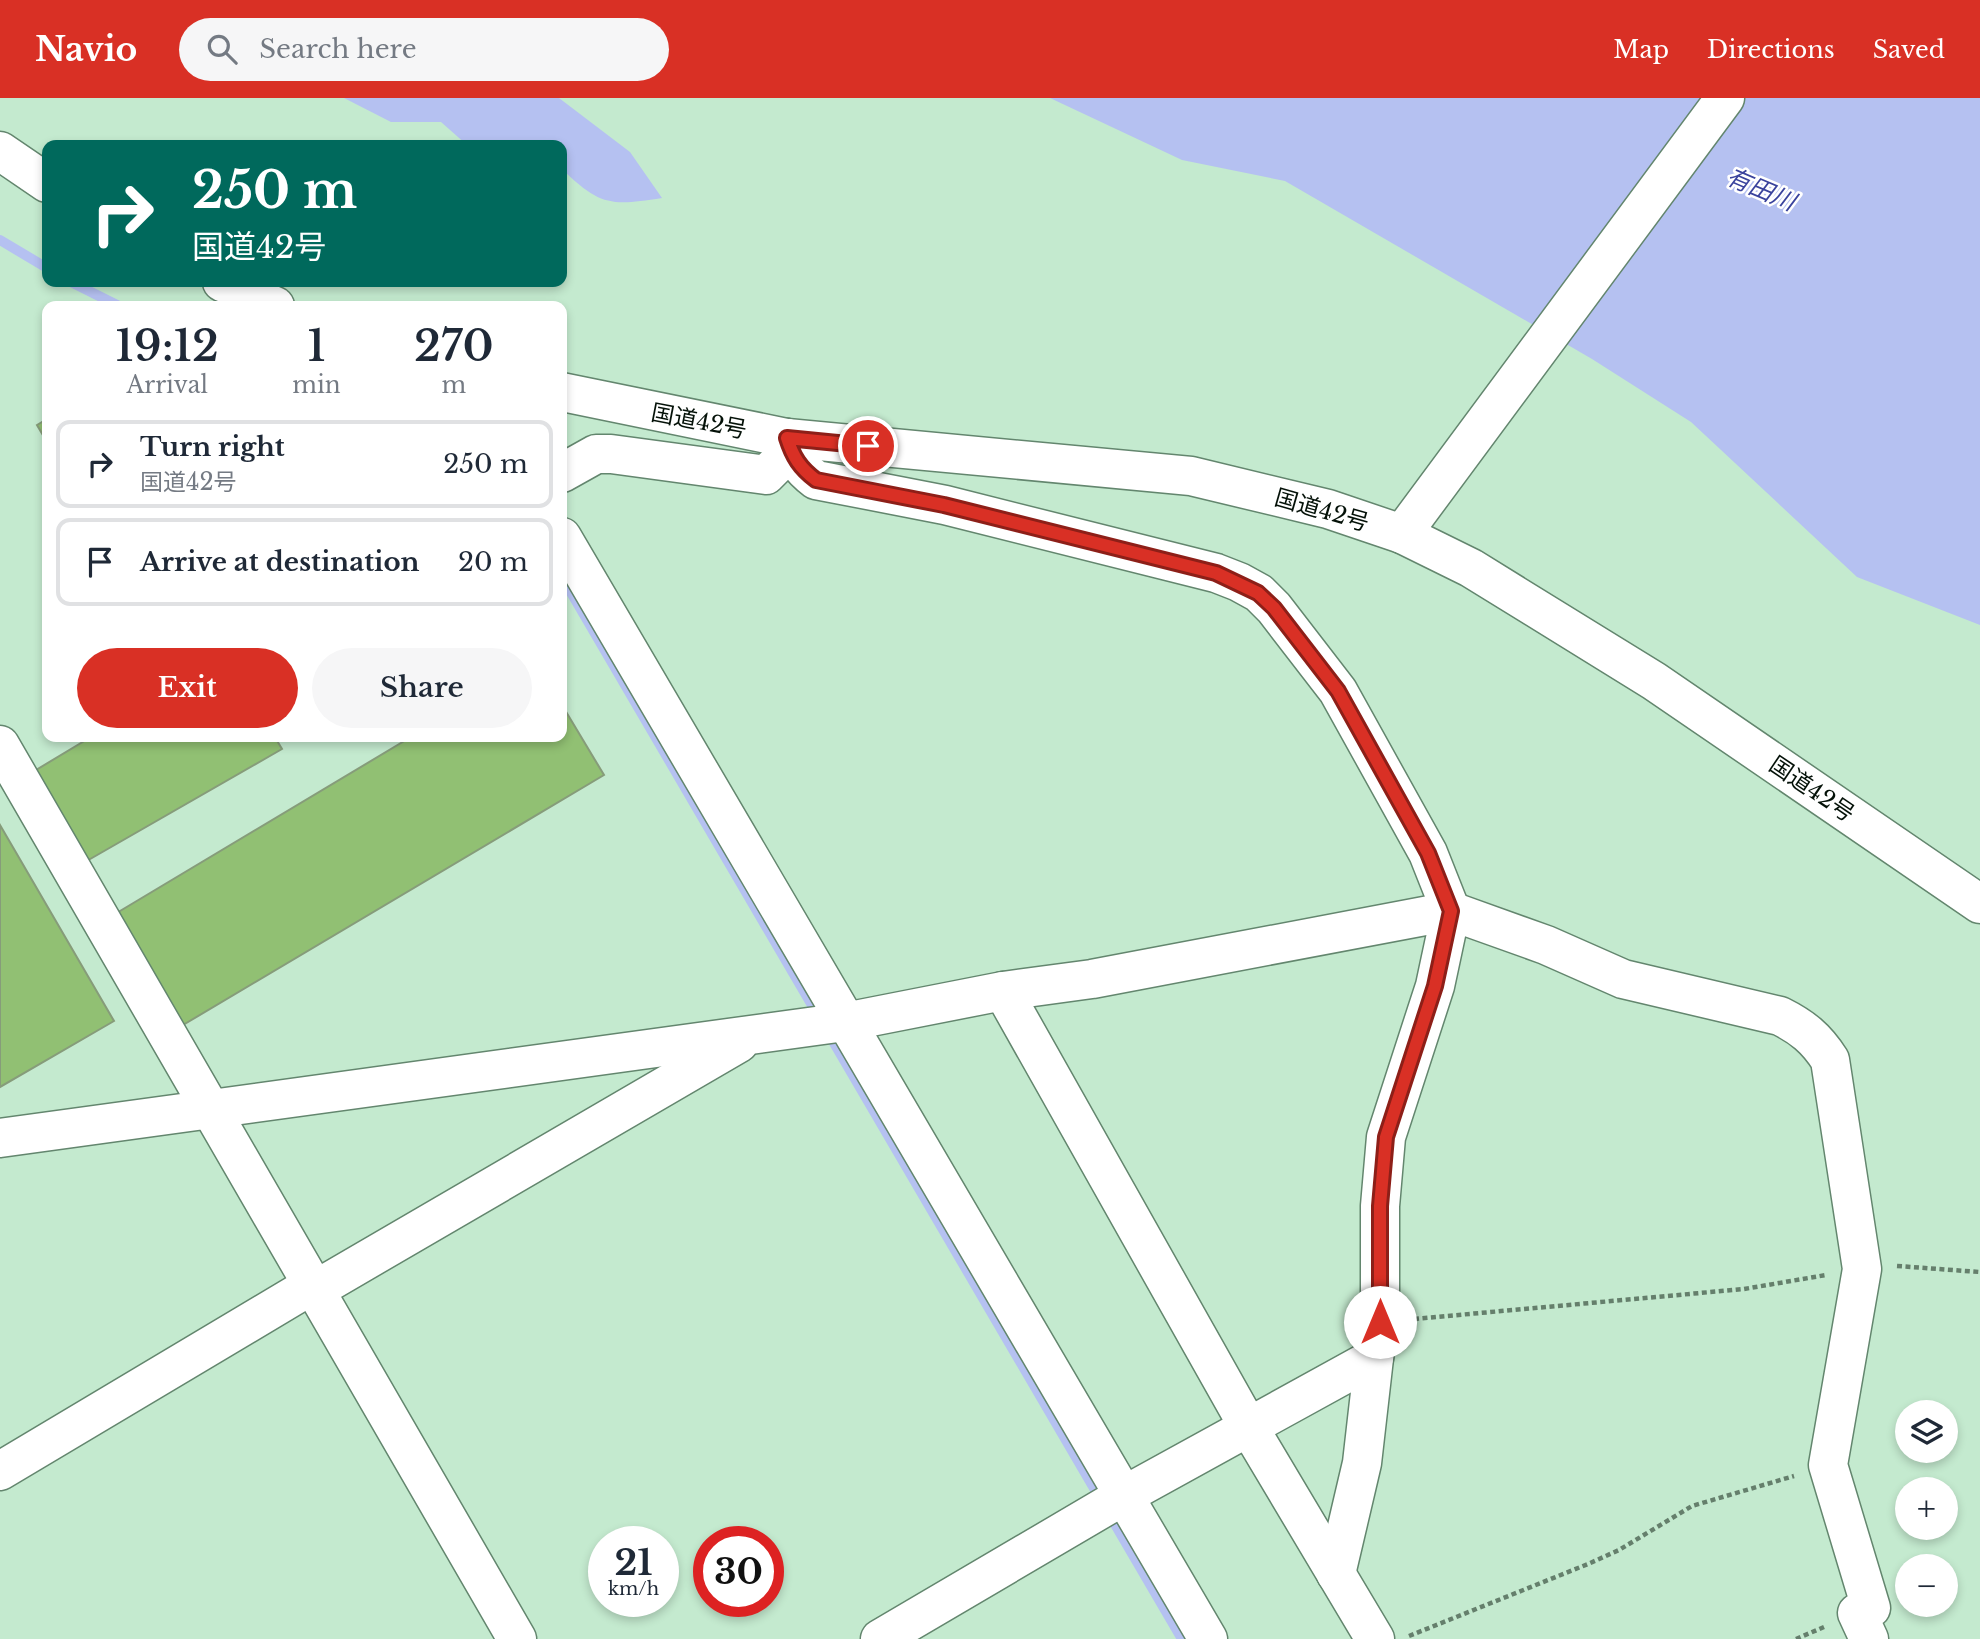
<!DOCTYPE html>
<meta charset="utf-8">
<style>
:root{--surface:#fff;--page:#f6f6f7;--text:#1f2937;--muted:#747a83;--line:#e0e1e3;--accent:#d93025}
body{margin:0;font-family:"Libre Baskerville","Noto Sans JP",serif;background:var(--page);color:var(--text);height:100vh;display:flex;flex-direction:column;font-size:26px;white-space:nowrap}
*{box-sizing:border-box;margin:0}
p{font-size:23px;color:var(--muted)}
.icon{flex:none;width:38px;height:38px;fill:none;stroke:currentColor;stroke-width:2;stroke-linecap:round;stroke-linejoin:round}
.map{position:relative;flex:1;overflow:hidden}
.side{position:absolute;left:42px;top:203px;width:525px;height:441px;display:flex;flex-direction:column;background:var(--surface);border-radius:14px;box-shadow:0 4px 10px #0003}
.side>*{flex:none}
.hud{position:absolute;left:42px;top:42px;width:525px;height:147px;border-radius:14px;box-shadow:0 4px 10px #0003;background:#00695c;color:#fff;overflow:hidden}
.controls{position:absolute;left:1895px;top:1302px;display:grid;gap:14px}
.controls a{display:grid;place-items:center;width:63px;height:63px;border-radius:50%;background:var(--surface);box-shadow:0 4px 10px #0003;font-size:35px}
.speed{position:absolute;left:588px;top:1428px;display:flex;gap:14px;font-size:35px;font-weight:700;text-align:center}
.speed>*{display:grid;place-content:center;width:91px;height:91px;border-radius:50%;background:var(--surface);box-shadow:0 4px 10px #0003;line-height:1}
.speed small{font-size:18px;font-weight:400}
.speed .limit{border:10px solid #d22;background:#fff;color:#111}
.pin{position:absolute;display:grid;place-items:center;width:60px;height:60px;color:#fff;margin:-30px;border:4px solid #fff;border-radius:50%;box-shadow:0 2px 7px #0007}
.me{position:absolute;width:77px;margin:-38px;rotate:0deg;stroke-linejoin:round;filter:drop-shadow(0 0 5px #0008)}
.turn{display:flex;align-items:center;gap:24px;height:147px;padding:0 35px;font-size:32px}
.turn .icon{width:91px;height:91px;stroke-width:2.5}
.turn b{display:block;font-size:49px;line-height:60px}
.eta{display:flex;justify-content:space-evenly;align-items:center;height:119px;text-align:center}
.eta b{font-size:42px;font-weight:600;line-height:49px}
.action{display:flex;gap:14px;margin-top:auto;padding:14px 35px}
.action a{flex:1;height:80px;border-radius:42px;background:var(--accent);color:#fff;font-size:28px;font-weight:600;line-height:80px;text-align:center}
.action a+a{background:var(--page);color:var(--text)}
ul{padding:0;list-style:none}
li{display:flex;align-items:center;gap:21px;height:88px;margin:0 14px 10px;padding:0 21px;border:4px solid var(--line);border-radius:14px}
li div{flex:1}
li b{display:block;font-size:26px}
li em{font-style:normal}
header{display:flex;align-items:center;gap:42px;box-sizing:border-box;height:98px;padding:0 35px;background:var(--accent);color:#fff}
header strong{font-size:33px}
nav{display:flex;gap:38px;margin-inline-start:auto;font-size:24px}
.search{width:490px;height:63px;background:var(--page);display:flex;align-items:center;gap:18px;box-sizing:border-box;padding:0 24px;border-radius:38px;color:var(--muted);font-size:26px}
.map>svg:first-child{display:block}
.water{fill:#b5c1f1}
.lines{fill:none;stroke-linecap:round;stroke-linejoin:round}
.stream{stroke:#b5c1f1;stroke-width:10}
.building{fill:#91c073;stroke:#869c7a;stroke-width:2}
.minor-casing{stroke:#63866e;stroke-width:41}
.highway-casing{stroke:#63866e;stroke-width:41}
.path{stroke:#657f6c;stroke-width:4.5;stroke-dasharray:5 3.5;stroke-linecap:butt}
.minor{stroke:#fff;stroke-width:38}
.highway{stroke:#fff;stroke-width:38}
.route-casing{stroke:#8d1f18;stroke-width:18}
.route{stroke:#d93025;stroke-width:12}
.labels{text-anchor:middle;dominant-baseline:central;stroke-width:5;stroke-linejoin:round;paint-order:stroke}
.street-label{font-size:23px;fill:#041108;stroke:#fff}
.water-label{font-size:24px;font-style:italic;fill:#3a439d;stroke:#fff}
</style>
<header>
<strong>Navio</strong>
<div class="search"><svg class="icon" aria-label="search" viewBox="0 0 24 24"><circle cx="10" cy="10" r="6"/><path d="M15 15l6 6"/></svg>Search here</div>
<nav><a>Map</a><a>Directions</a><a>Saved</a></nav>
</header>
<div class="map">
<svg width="1980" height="1541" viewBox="0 0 1980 1541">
<rect width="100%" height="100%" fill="#c4eacf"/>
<!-- water -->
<g class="water">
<path d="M344,0h215l71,54 32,46c-51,8 -62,8 -100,-29v-24h-95l-26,-23h-50z"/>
<path d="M1050,0h930v527l-123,-48 -166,-155 -99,-63 -307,-178 -103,-21z"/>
</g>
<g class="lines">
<!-- stream -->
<g class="stream">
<path d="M0,142l47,28"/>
<path d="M71,184l48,24"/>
<path d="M562,479l620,1062"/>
</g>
</g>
<!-- building -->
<g class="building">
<path d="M47,321v23l-10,-17z"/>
<path d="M562,607l42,70 -421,250 -68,-111 296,-177h151z"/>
<path d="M91,639h189l-4,2 6,10 -204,117 -52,-90z"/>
<path d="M0,727l114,196 -114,66z"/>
</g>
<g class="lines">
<defs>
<g id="minor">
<path d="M787,340c6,19 13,30 29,42l129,25 271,68 23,9 20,11 15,15 64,83 90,162 23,58 -16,75 -49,151 -6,69v116l-6,36 -249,137 -245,144"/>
<path d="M562,375l34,-19h15l155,21 15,-15 6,-22"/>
<path d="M562,439l646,1102"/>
<path d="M0,647l517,894"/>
<path d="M1003,893l245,435 127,213"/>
<path d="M0,1040l845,-116 158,-31 89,-12 359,-68 95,34 77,34 157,37c22,11 36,22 50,44l32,209 -34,196 43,143 -14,5 12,26"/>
<path d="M315,1192l424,-247"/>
<path d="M0,1373l312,-186"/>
<path d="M1336,1476l26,-111 12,-105"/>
</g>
<g id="highway">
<path d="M0,53l47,32"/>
<path d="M222,184l53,24"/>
<path d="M562,294l225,46 404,38 137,33 74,25 69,34 183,113 326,223"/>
<path d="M1402,436l323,-436"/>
</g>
</defs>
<!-- minor casing -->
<use href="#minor" class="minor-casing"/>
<!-- highway casing -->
<use href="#highway" class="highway-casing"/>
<!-- path -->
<g class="path">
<path d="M1897,1168l83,6"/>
<path d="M1414,1221l330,-30 82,-14"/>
<path d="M1409,1538l179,-72 31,-14 73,-44 102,-30"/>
<path d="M1796,1541l28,-12"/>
</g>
<!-- minor -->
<use href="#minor" class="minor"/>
<!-- highway -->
<use href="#highway" class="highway"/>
</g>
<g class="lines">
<defs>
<path id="route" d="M868,348l-81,-8c6,19 13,30 29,42l128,25 272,68 42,20 16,15 64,83 90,162 23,58 -16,75 -49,151 -6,69v116"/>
</defs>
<!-- route casing -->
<use href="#route" class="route-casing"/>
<!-- route -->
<use href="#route" class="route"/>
</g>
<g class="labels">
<!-- street labels -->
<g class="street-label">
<text transform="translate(699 323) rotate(11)">国道42号</text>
<text transform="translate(1322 412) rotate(16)">国道42号</text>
<text transform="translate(1812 691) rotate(34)">国道42号</text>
</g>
<!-- water labels -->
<g class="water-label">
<text transform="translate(1761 91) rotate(23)">有田川</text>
</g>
</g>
</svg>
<div class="controls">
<a><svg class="icon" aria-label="layers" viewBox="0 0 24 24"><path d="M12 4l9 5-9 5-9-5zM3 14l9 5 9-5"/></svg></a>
<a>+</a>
<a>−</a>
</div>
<div class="speed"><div>21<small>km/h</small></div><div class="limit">30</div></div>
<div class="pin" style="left:868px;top:348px;background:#d93025"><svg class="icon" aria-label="arrive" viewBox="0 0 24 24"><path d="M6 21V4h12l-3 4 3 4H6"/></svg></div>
<svg class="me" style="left:1380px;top:1224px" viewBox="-20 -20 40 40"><circle r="19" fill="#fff"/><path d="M0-13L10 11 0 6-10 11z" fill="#d93025"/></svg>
<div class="hud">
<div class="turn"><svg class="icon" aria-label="right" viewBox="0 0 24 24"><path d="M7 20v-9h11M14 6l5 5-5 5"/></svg><div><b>250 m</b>国道42号</div></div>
</div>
<section class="side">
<div class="eta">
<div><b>19:12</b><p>Arrival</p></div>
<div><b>1</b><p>min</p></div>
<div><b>270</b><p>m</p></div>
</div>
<ul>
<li><svg class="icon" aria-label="right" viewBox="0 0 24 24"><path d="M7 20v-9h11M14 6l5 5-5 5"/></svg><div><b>Turn right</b><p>国道42号</p></div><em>250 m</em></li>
<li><svg class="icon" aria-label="arrive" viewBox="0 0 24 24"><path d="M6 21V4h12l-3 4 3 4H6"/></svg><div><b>Arrive at destination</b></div><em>20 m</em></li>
</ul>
<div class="action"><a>Exit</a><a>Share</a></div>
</section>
</div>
